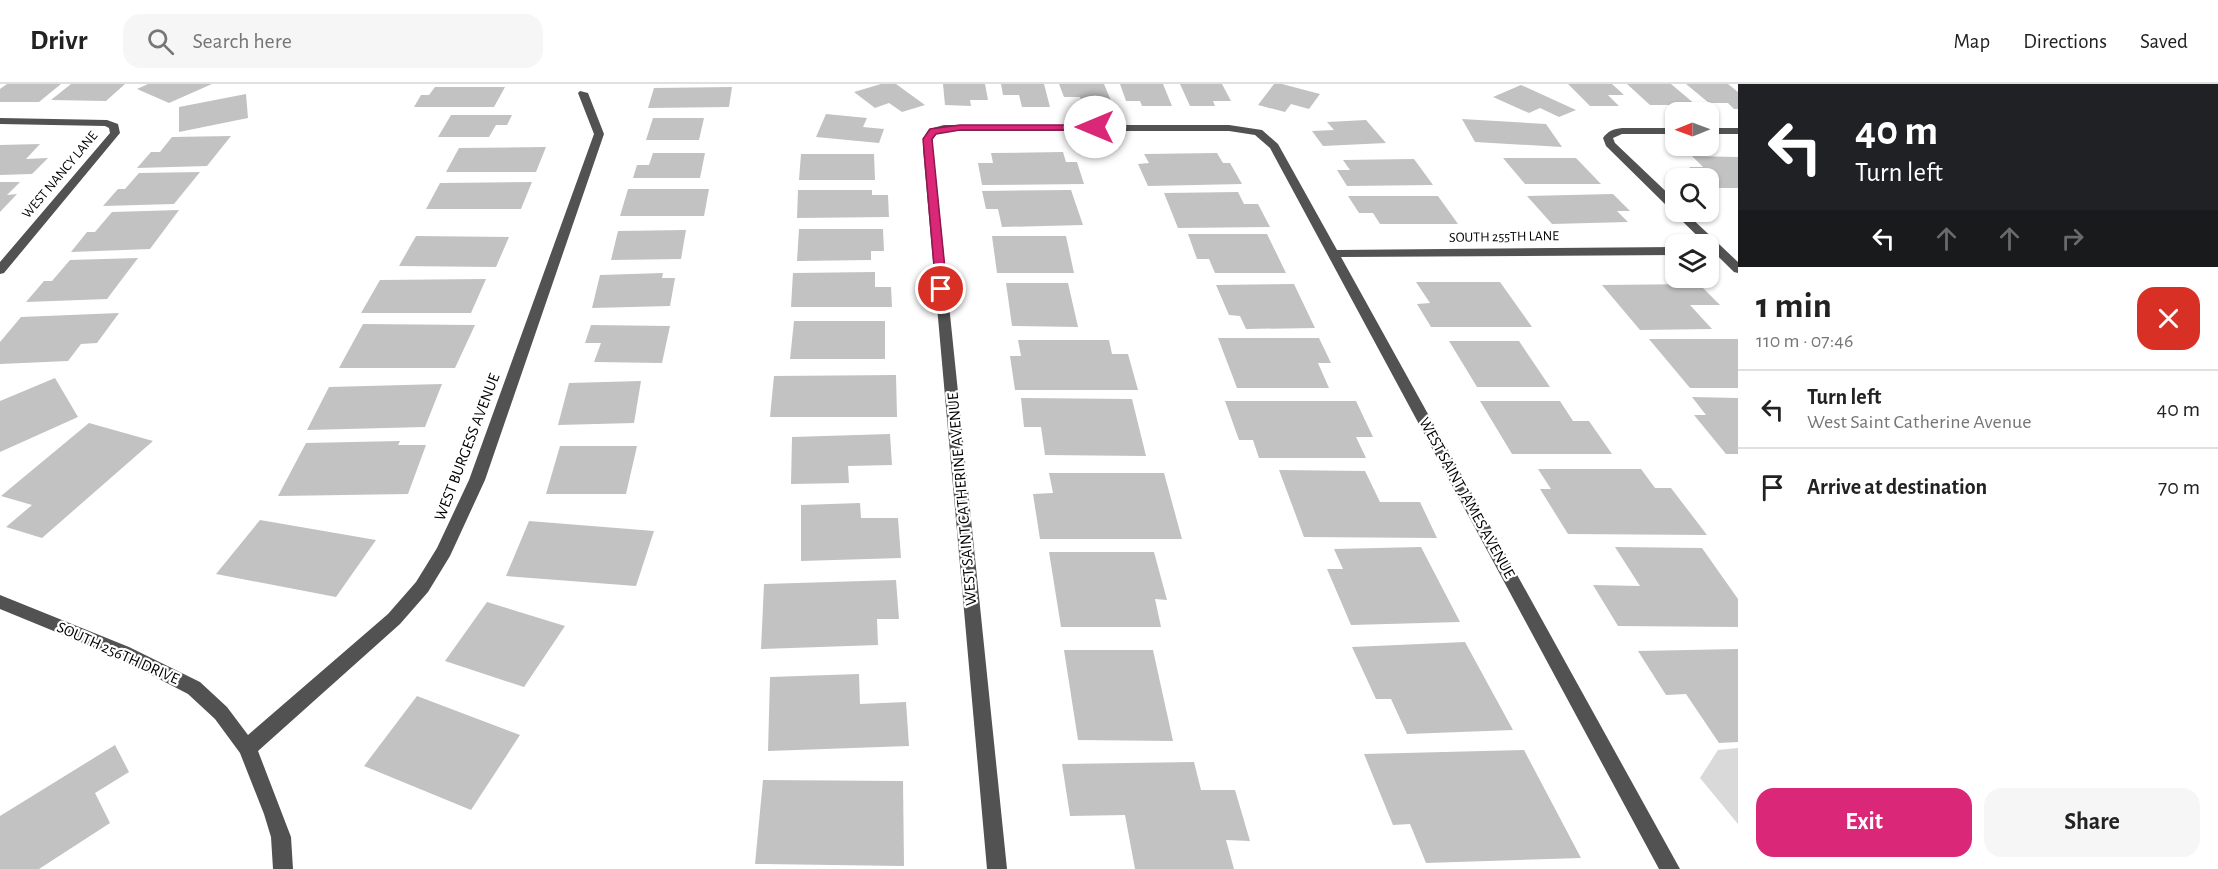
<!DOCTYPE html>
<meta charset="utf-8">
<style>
:root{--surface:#fff;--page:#f6f6f6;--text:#222;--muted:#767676;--line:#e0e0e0;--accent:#db2777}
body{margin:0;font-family:"Alegreya Sans",sans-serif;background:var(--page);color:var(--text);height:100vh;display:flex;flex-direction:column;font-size:22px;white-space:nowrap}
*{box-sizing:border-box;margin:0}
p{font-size:20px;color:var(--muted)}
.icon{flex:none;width:33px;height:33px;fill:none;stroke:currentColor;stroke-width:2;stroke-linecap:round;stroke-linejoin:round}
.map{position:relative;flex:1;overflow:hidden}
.panel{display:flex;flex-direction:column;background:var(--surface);width:480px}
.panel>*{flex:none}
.top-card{background:#202124;color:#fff;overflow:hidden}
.needle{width:39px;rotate:269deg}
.controls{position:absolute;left:1665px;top:18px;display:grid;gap:12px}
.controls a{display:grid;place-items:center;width:54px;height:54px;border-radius:12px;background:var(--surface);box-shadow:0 2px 4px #0004;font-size:30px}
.pin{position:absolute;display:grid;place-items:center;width:51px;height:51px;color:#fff;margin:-26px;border:3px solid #fff;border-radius:50%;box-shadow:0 2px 6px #0007}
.me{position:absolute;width:66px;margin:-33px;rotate:270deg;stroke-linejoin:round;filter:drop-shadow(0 0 4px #0008)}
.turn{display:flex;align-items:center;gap:21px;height:126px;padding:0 18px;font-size:27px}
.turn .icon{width:78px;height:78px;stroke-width:2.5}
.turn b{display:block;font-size:42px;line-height:51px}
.lanes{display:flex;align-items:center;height:57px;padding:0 18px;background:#0003;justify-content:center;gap:30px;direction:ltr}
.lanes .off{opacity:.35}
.round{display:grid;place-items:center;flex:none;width:63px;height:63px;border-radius:18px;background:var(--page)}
.headline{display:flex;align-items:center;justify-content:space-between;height:102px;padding:0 18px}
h1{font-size:36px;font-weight:700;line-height:45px}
.cta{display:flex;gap:12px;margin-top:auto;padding:12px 18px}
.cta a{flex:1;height:69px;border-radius:18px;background:var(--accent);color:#fff;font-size:24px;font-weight:700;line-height:69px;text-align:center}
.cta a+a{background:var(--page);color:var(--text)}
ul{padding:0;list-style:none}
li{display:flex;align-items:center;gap:18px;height:78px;padding:0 18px;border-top:2px solid var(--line)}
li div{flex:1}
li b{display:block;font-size:22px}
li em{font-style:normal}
header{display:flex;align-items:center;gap:36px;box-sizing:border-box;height:84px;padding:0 30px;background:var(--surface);border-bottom:2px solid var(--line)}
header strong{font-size:28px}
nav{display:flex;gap:33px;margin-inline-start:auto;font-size:21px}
.search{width:420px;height:54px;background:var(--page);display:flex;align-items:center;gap:15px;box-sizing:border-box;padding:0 21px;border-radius:18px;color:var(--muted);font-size:22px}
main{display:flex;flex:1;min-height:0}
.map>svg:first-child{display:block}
.green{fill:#d9d9d9}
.building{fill:#c2c2c2}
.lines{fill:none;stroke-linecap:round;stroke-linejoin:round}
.minor{fill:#525252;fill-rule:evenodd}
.route{fill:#db2777;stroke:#8e194d;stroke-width:1.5}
.labels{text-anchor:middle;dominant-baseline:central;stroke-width:4.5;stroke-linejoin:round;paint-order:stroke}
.far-street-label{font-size:14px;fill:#000;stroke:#fff}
.street-label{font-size:16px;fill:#000;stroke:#fff}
</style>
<header>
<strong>Drivr</strong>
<div class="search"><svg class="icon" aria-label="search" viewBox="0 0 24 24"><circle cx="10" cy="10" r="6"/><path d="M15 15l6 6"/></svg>Search here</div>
<nav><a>Map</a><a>Directions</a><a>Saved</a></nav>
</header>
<main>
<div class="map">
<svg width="1738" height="785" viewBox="0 0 1738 785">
<rect width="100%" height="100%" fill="#fff"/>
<!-- green -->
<path class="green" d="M1738,664v76l-38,-46 18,-28z"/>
<!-- building -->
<g class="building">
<path d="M7,0h54l-22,18h-39v-13z"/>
<path d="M71,0h54l-19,17 -55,-1z"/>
<path d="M148,0h64l-43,19 -32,-14z"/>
<path d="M881,0h15l29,21 -23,7 -13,-9 -14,5 -21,-16z"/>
<path d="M943,0h42l3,16h-18l1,6 -26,-1z"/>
<path d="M1001,0h43l6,23h-28l-3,-12h-16z"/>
<path d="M1059,0h45l10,24h-30l-4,-11h-16z"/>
<path d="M1120,0h43l9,22h-30l-2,-5h-14z"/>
<path d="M1180,0h42l9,17h-18l2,5h-25z"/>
<path d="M1274,0h8l38,10 -11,15 -18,-5 -6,8 -27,-7z"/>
<path d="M1568,0h44l12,11h-16l11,11h-29z"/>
<path d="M1627,0h44l31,26h-28l-6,-5h-18z"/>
<path d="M1686,0h42l10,8v17h-4l-6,-6h-19z"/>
<path d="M1521,1l55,25 -17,7 -19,-9 -11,5 -36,-16z"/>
<path d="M435,3h70l-11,20h-80l7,-12h8z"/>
<path d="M732,3l-3,20 -81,1 6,-20z"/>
<path d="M246,10l2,24 -69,14v-25z"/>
<path d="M826,30l41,4 -4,9 21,2 -5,14 -63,-6z"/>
<path d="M451,31h61l-5,10h-11l-7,12h-51z"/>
<path d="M653,34h51l-5,22h-53z"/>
<path d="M1462,35l84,5 16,23 -87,-5z"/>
<path d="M1366,36l20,23 -63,3 -11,-15 22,-1 -7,-8z"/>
<path d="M231,52l-24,30 -70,2 14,-16h9l12,-15z"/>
<path d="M40,60l-14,15 22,-1 -16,16 -32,1v-30z"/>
<path d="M546,63l-10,25h-90l13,-24z"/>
<path d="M1063,68l3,10h11l7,22 -102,1 -4,-22h15l-2,-10z"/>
<path d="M653,69h52l-5,25h-67l4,-13h12z"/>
<path d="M1217,69l6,10h7l12,21 -94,2 -10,-22 11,-1 -5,-9z"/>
<path d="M801,70h73l1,26h-76z"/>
<path d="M1692,72l46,1v31h-27l-3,-2v-8h-7l-12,-11h14z"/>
<path d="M1503,74h73l25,26h-76z"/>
<path d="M1414,75l19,26 -86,1 -10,-16h13l-7,-10z"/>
<path d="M200,88l-26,32 -71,2 15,-17h7l14,-16z"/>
<path d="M0,98h20l-13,13 10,-1 -17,18z"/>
<path d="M532,98l-11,27h-95l14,-26z"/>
<path d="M628,105h81l-5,27h-84z"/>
<path d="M798,106h74v5h16l1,22 -92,1z"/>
<path d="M1071,106l12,35 -81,2 -4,-18h-12l-4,-18z"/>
<path d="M1238,108l6,12h14l12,23 -92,1 -14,-35z"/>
<path d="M1613,110l17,17h-13l11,11 -76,2 -25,-28z"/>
<path d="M1348,112h90l20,28h-78l-7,-11h-14z"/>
<path d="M179,126l-29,39 -79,3 16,-20h8l17,-20z"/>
<path d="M799,145h84l1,22h-13v9l-74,1z"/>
<path d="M686,146l-5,29 -70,1 7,-29z"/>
<path d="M1188,150h79l19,39h-71l-6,-14h-12z"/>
<path d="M416,152l93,1 -13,30 -97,-1z"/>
<path d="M992,152h74l8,37h-77z"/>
<path d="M138,174l-31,41 -81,3 18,-21h8l18,-21z"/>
<path d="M875,188v15h16l1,20h-101l2,-34z"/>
<path d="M663,189l-1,5h13l-5,28 -78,2 8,-33z"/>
<path d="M486,195l-15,34h-110l19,-33z"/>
<path d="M1416,198h84l32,45h-101l-14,-23 13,-1z"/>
<path d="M1006,199h62l10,44 -66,-1z"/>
<path d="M1294,200l21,44 -69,1 -6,-13 -11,-1 -13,-30z"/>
<path d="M1699,200l21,21h-30l22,24 -72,1 -38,-45z"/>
<path d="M119,229l-22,30 -16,1 -13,17 -68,3v-22l21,-25z"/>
<path d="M794,237h91v38h-95z"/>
<path d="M363,240l112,1 -20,43h-116z"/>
<path d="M591,241l79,1 -8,37 -68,-1 7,-19h-16z"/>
<path d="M1218,254h101l12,25h-13l11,25h-92z"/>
<path d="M1649,255h89v49h-48z"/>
<path d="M1018,256h91l3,14h16l10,36h-123l-5,-34h11z"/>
<path d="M1449,257h70l31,46h-73z"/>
<path d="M896,291l1,42h-127l4,-41z"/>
<path d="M55,294l23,39 -78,35v-51z"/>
<path d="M641,297l-7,42 -76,2 11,-42z"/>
<path d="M442,300l-17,43 -118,3 22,-43z"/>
<path d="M1692,313l46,1v56h-12l-32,-39h12z"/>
<path d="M1021,314l111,1 14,57 -101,-1 -4,-28h-17z"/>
<path d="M1225,317h131l17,36h-17l10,21h-107l-6,-18h-14z"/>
<path d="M1480,317h80l13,20h16l23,33h-100z"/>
<path d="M89,339l64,18 -111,97 -36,-11 26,-22 -31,-9z"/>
<path d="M890,350l2,31 -44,1 1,17 -58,1 1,-47z"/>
<path d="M400,357l-2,4h28l-18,49 -130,2 28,-53z"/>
<path d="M560,362h77l-11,48h-80z"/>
<path d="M1538,385h103l14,19h16l36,47 -139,-1 -28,-45h11z"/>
<path d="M1279,386l86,1 15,31h40l17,36 -133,-1z"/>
<path d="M1049,389h115l18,66h-142l-7,-45 20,-1z"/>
<path d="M860,419l1,15h37l3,40 -100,3v-56z"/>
<path d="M260,436l116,20 -40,57 -120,-23z"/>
<path d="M529,437l125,10 -18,55 -130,-10z"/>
<path d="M1421,463l39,75 -109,3 -24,-56h16l-9,-20z"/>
<path d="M1615,463l87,1 36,51v28l-120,-1 -25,-41 47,1z"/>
<path d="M1049,468h105l13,48 -12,-1 6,28h-100z"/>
<path d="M896,496l3,39h-22l1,26 -117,4 3,-65z"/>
<path d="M487,518l78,24 -41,61 -79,-26z"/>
<path d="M1465,558l48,88 -106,4 -16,-35h-15l-24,-52z"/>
<path d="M1738,565v93l-19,1 -33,-49 -20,1 -28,-44z"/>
<path d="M1064,566h89l20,91 -95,-1z"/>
<path d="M859,590l1,30 46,-2 3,44 -141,5 2,-74z"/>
<path d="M417,612l103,39 -49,75 -107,-44z"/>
<path d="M115,661l14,27 -34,21 15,30 -71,46h-39v-53z"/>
<path d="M1524,666l57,108 -155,5 -16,-39 -17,1 -29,-71z"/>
<path d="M1194,678l7,28h34l15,51 -24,-1 8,29h-99l-10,-54 -55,1 -8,-52z"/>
<path d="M763,696l140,1 1,85 -149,-2z"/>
</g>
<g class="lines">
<!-- minor -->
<g class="minor">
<path d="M580,7l8,2 16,41 -119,346 -35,76 -22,36 -28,32 -142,127 33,86 2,32h-20l-2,-32 -7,-23 -24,-61 -25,-34 -27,-25 -71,-37 -117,-48v-14l129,52 71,35 27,25 21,28 140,-121 28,-32 21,-34 32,-68 125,-346 -16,-41z"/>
<path d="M0,34l107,2 11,4 2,9 -116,140 -4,1v-12l110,-129 -1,-5 -4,-2 -105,-2z"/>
<path d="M944,41h285l33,5 16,14 59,106 339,-3v8l-335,2 339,612h-21l-389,-721 -15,-13 -26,-4h-285l-7,2 -4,6v10l74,720h-20l-64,-720v-10l6,-10z"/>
<path d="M1622,44h54v6h-54l-9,4 2,5 61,58v11h9l53,50v11l-4,-1 -128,-126 -3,-8c5,-7 10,-9 19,-10z"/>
<rect x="1708" y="44" width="30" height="6"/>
</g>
</g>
<!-- route -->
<path class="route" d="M960,41h135l4,2 -4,3h-135l-24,4 -4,5 15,150 -6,3 -5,-3 -13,-150 7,-10z"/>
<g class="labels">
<!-- far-street labels -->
<g class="far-street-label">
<text transform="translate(60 91) rotate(-50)">WEST NANCY LANE</text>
<text transform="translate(1504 153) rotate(-1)">SOUTH 255TH LANE</text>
</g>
<!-- street labels -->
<g class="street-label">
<text transform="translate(467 363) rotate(-69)">WEST BURGESS AVENUE</text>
<text transform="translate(1467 414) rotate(61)">WEST SAINT JAMES AVENUE</text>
<text transform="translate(962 415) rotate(-95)">WEST SAINT CATHERINE AVENUE</text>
<text transform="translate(118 569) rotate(24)">SOUTH 256TH DRIVE</text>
</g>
</g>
</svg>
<div class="controls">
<a><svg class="needle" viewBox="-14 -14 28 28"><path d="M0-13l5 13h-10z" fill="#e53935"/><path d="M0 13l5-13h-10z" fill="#767676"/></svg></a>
<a><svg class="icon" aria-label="search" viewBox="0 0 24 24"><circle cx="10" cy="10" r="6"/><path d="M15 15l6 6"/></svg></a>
<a><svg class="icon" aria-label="layers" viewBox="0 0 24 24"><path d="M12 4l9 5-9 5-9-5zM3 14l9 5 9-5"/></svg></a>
</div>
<div class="pin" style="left:941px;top:205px;background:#d93025"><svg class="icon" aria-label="arrive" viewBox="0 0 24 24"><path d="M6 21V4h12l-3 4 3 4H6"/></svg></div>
<svg class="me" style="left:1095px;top:43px" viewBox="-20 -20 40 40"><circle r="19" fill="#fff"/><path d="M0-13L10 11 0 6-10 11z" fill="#db2777"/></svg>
</div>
<section class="panel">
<div class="top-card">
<div class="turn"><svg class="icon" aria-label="left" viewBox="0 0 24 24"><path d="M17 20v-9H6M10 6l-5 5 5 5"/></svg><div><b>40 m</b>Turn left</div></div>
<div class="lanes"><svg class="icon" aria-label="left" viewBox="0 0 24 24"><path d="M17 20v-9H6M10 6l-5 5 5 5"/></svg><svg class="icon off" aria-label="ahead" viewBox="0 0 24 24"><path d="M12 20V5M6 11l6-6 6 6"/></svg><svg class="icon off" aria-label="ahead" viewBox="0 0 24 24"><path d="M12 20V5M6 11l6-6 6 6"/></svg><svg class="icon off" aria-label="right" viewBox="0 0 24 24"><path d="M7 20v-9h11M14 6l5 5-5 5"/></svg></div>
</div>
<div class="headline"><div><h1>1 min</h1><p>110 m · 07:46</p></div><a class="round" style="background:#d93025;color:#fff"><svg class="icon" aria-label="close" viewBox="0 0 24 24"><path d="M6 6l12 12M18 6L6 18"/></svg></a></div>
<ul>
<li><svg class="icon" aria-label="left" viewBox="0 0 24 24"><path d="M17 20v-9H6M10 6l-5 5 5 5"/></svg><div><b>Turn left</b><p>West Saint Catherine Avenue</p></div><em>40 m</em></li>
<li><svg class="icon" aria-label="arrive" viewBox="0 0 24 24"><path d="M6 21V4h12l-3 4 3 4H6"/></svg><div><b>Arrive at destination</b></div><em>70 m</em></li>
</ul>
<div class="cta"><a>Exit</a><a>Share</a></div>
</section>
</main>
